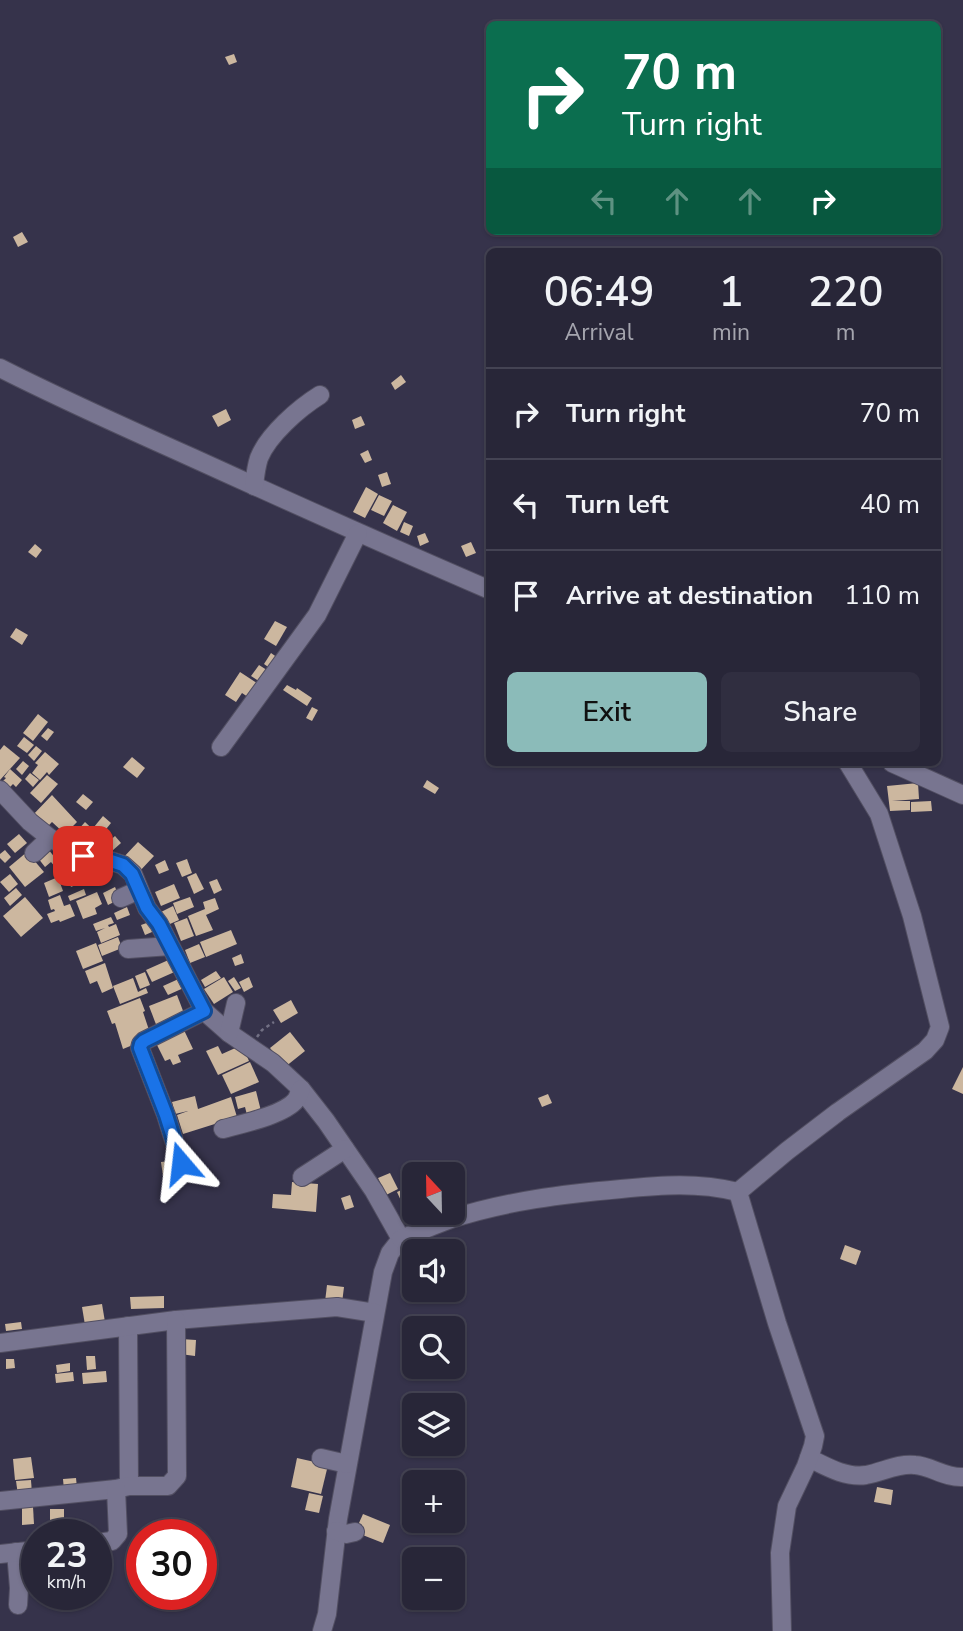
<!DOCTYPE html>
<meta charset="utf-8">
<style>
:root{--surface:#282638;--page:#302e40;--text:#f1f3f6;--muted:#a5a5ae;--line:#444353;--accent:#8bbbb9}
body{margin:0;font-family:"Nunito Sans",sans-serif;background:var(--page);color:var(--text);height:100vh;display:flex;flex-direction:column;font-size:26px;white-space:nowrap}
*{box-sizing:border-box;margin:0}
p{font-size:23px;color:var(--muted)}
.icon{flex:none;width:38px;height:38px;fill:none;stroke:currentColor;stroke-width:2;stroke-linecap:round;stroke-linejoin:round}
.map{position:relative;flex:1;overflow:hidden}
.side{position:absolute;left:486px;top:248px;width:455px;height:518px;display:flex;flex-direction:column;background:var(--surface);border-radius:10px;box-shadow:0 2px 5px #0004,0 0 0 2px var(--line)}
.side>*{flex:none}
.top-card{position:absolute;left:486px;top:21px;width:455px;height:214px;border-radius:10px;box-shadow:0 2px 5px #0004,0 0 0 2px var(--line);background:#0b6e4f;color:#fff;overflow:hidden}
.needle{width:46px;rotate:338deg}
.buttons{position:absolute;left:402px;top:1162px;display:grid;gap:14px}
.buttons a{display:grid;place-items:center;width:63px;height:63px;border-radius:10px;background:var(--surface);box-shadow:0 2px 5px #0004,0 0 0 2px var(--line);font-size:35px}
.speed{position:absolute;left:21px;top:1519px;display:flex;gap:14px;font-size:35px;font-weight:700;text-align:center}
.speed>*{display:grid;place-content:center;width:91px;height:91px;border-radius:50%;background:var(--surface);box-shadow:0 2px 5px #0004,0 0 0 2px var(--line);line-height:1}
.speed small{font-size:18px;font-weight:400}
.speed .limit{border:10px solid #d22;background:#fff;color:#111}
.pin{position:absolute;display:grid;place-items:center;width:60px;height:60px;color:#fff;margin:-30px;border-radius:14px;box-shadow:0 4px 10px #0006}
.me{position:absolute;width:77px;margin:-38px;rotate:343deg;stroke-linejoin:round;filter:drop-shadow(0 0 5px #0008)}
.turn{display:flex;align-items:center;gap:24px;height:147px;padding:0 21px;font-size:32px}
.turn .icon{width:91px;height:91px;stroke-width:2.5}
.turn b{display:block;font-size:49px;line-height:60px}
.lanes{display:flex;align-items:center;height:66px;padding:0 21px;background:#0003;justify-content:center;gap:35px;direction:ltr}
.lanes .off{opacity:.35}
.eta{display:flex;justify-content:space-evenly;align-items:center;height:119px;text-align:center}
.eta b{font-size:42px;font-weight:600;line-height:49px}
.primary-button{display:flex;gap:14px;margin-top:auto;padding:14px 21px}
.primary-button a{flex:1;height:80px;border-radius:10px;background:var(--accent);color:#111;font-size:28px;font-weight:600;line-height:80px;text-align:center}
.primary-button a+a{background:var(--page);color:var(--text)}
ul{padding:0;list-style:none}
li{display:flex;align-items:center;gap:21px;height:91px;padding:0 21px;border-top:2px solid var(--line)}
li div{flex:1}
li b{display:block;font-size:26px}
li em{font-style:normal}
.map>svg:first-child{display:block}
.building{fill:#ccb79f}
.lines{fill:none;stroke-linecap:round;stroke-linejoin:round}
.minor-casing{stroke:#524f62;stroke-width:20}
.path{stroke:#727084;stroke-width:2.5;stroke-dasharray:3.5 3.5;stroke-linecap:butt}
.minor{stroke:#787590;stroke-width:18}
.route-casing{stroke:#114b97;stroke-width:18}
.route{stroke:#1a73e8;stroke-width:12}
</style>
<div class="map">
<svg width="963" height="1631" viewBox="0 0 963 1631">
<rect width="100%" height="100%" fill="#36334b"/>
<!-- building -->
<g class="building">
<path d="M234,54l3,8 -8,3 -4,-8z"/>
<path d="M22,232l6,10 -10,5 -5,-10z"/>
<path d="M401,375l5,7 -11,8 -4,-7z"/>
<path d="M226,409l5,11 -13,7 -6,-11z"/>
<path d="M361,416l4,9 -10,4 -3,-9z"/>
<path d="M368,450l4,10 -7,3 -5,-9z"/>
<path d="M387,472l4,12 -9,3 -4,-12z"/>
<path d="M366,487l12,7 -13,24 -12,-6z"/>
<path d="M379,495l13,6 -8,15 -13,-6z"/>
<path d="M393,505l14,7 -10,19 -14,-8z"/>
<path d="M404,522l9,4 -4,10 -9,-4z"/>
<path d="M425,533l4,9 -9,4 -3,-10z"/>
<path d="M471,542l5,11 -10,4 -5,-11z"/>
<path d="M35,544l7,6 -6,8 -8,-6z"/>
<path d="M275,621l12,6 -11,19 -12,-7z"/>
<path d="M16,628l12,7 -6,10 -12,-8z"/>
<path d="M271,653l7,5 -7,11 -7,-5z"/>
<path d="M259,665l11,7 -8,11 -11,-7z"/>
<path d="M240,672l20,13 -9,14 -9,-6 -6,9 -11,-7z"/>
<path d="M287,685l9,5 1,-2 15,10 -5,8 -24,-16z"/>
<path d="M312,707l6,3 -6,11 -6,-3z"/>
<path d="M38,714l10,8 -15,19 -10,-8z"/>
<path d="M48,728l6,4 -7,9 -6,-5z"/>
<path d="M24,737l10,8 -7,8 -10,-7z"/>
<path d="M4,745l16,13 -20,22v-30z"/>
<path d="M36,746l6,5 -8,10 -6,-6z"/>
<path d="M45,752l14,12 -10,11 -2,-3 -7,8 -8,-7 6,-8 -3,-2z"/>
<path d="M132,757l13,11 -8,10 -14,-11z"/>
<path d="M23,761l6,5 -7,9 -6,-6z"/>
<path d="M10,769l12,11 -6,7 -3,-3 -7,7 -6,-7 6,-6 -2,-1z"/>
<path d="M30,773l9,7 -6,7 -8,-8z"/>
<path d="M47,775l11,9 -17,19 -11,-10z"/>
<path d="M427,780l12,8 -4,6 -12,-7z"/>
<path d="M918,783l1,16 -27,2h18v9l-20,1 -3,-25z"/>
<path d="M83,794l10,8 -7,8 -10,-8z"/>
<path d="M52,795l25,27 -12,12 -13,-12 -7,7 -14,-12z"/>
<path d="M931,801l1,10 -21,1v-10z"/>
<path d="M103,816l8,7 -9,11 -8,-7z"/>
<path d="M85,822l16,15 -15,16 -16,-14z"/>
<path d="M19,834l8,9 -12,10 -8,-9z"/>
<path d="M115,836l6,7 -9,8 -6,-7z"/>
<path d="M138,842l16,14 -17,18 -16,-14z"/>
<path d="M48,849l8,10v-3l8,-7 5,7 -13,12 -5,-6 -6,5 -7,-9z"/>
<path d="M5,850l6,7 -6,6 -5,-5v-4z"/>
<path d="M27,852l17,20 -19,15 -16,-20z"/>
<path d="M187,859l5,14 -10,4 -6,-14z"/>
<path d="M165,860l4,10 -10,4 -4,-9z"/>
<path d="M78,869l5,13 -12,5 -5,-13z"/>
<path d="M100,872l4,10 -7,3 -4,-10z"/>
<path d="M196,873l8,16 -10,5 -7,-17z"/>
<path d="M10,874l8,10 -9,8 -9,-10z"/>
<path d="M58,877l5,14 -14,6 -5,-14z"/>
<path d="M217,879l5,11 -8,4 -5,-12z"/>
<path d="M174,884l6,14 -19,8 -6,-14z"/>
<path d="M115,887l5,12 -12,6 -5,-12z"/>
<path d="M16,888l6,7 -12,11 -6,-8z"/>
<path d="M84,889l2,6 -16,6 -2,-5z"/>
<path d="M97,892l5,12 -7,4 2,6 -14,5 -7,-18z"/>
<path d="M60,895l4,11 6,-2 5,12 -15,6 -1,-2 -8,3 -4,-9 8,-3 -1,-2 -3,1 -3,-10z"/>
<path d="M25,897l18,21 -22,19 -18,-21z"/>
<path d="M190,897l4,10 -17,7 -4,-11z"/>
<path d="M215,898l4,11 -13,6 7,15 -17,6 -8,-20 17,-7 -2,-7z"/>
<path d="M173,906l6,14 -16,7 -6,-13z"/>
<path d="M127,907l3,8 -13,5 -3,-7z"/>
<path d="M111,917l3,6 -6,2 1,2 7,-3 4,11 -19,8 -4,-11 8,-4 -9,3 -3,-7z"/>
<path d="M187,918l7,18 -13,5 -7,-18z"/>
<path d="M155,920l4,9 -14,6 -4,-10z"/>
<path d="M231,930l6,14 -31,13 -6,-15z"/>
<path d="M118,937l4,11 -20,8 -4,-11z"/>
<path d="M96,943l7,18 -20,8 -7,-18z"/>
<path d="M199,944l6,13 -15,6 -5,-13z"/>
<path d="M241,954l3,9 -9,3 -3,-8z"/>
<path d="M173,958l6,12 -27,12 -6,-12z"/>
<path d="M105,963l8,25 -11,5 -5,-12 -7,3 -5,-13z"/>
<path d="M216,971l5,7 -16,9 -4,-7z"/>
<path d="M145,972l5,13 -10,4 -5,-13z"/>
<path d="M183,977l5,9 -20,9 -5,-9z"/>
<path d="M224,977l9,15 -19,12 -10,-15z"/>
<path d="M234,977l7,11 -6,3 -7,-10z"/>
<path d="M249,977l4,10 -9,5 -5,-10z"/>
<path d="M133,978l5,14 8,-4 2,5 -28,11 -7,-18z"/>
<path d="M177,995l8,21 -28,11 -8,-21z"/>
<path d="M140,998l5,13 -2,1 6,18 -12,5 3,7 -17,7 -8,-26 -3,1 -5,-13z"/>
<path d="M291,1000l7,13 -17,10 -8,-13z"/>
<path d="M183,1028l10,21 -15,6 3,7 -8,3 -3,-6 -5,2 -10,-20z"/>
<path d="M290,1032l15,19 -20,16 -15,-19z"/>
<path d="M242,1045l7,16 -31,14 -12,-24 12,-5 4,8z"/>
<path d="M250,1062l9,20 -28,12 -9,-19z"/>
<path d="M963,1067v27l-11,-5z"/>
<path d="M256,1091l5,20 -14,4 -2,-8 -7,2 -3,-12z"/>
<path d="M548,1094l4,9 -10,4 -4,-9z"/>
<path d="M195,1096l3,13 33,-12 6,20 -54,17 -6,-19 11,-4 -13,3 -3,-12z"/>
<path d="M178,1160l6,10 2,10 -22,3 -3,-21z"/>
<path d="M390,1173l8,16 -12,6 -8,-17z"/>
<path d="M292,1182l26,2 -2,28 -44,-4 1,-14 18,1z"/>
<path d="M408,1187l5,12 -11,4 -5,-11z"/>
<path d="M350,1195l4,12 -9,3 -4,-12z"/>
<path d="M415,1202v11h14l4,8 -20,8 -10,-22z"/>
<path d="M845,1245l16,6 -5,14 -16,-6z"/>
<path d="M327,1285l17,2 -2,16 -17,-1z"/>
<path d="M164,1296v12l-33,1 -1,-12z"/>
<path d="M102,1304l3,18 -20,3 -3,-18z"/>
<path d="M21,1322l1,7 -16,2 -1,-7z"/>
<path d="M181,1339l15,1 -1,16 -15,-2z"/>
<path d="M86,1356h9l1,13 -9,1z"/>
<path d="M6,1359h8l1,9 -9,1z"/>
<path d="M70,1363v8l-13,2 -1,-8z"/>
<path d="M106,1371l1,11 -24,2 -1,-11z"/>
<path d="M73,1372l1,9 -18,2 -1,-9z"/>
<path d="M31,1457l3,21 -19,2 -2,-21z"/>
<path d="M297,1458l31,7 -7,29 -30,-7z"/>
<path d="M76,1478l1,10 -13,2 -1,-11z"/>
<path d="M31,1480l1,14 -14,1 -2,-14z"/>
<path d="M877,1487l16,3 -2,15 -17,-3z"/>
<path d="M309,1493l14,3 -4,17 -14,-3z"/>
<path d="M33,1507l1,17 -12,1v-17z"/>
<path d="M50,1509h14v12l-14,1z"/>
<path d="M363,1514l27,11 -7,18 -28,-11z"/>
</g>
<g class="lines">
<defs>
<g id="minor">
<path d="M0,368c63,32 128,61 193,90 99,45 197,89 297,132"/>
<path d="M254,486c1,-9 2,-19 5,-28 9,-23 40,-50 61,-63"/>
<path d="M221,747l96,-132 41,-82"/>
<path d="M892,763l71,32"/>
<path d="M0,790l30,32 20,16 33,18 28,5 12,4 10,9 14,34 12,16 45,87 25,22 44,30 28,26 25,32 48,70 27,48 -11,14 -7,19 -45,247 -11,95 -5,17"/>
<path d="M34,853l16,-15"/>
<path d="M121,898l18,-8"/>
<path d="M128,949l42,-3"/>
<path d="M229,1033l7,-30"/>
<path d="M223,1129c19,-5 61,-14 73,-29 2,-3 3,-7 5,-11"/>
<path d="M181,1163l-15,-48 -26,-67 1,-4 3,-3 60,-30"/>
<path d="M302,1177l43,-28"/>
<path d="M401,1239c17,-7 33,-14 50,-20 55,-18 113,-25 170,-30 40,-4 77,-7 117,3"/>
<path d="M128,1326l1,160"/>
<path d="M0,1343l176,-23 161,-13 38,6"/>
<path d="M321,1458l26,6"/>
<path d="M809,1458c18,9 37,20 57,17 17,-3 32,-12 49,-10 16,1 30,13 48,12"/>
<path d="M0,1501l116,-12 13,-3h39l9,-10 -1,-156"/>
<path d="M336,1531l10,3 9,-2"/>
<path d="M96,1543l16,-2 6,-7 -2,-45"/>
<path d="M16,1552l3,36 -1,17"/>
<path d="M0,1554l37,-4"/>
<path d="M782,1631l-2,-78 7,-47 19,-40 7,-20 2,-10 -38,-113 -39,-131 49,-41 51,-39 87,-61 10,-11 5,-13 -28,-111 -33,-102 -31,-51"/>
</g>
</defs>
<!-- minor casing -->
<use href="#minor" class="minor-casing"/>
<!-- path -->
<path class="path" d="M257,1037l5,-7 12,-8"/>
<!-- minor -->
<use href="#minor" class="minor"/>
</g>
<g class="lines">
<defs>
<path id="route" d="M83,856l28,5 12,4 9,9 15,34 12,16 45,87 -60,30 -3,3 -1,4 26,67 15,48"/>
</defs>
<!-- route casing -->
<use href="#route" class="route-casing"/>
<!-- route -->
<use href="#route" class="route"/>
</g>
</svg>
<div class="buttons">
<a><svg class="needle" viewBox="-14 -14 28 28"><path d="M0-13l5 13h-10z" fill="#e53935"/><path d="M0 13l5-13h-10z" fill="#a5a5ae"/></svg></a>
<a><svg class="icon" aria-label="sound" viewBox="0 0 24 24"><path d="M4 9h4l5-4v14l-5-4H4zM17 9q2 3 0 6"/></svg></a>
<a><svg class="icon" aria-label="search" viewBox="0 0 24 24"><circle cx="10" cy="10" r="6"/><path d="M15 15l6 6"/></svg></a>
<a><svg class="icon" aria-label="layers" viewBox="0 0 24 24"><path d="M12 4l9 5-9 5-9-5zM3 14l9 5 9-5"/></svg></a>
<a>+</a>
<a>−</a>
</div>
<div class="speed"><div>23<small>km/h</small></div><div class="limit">30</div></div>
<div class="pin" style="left:83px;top:856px;background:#d93025"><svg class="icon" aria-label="arrive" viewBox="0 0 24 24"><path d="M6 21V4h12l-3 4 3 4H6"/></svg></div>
<svg class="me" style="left:181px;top:1163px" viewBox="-20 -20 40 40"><path d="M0-17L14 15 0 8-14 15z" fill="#1a73e8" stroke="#fff" stroke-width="4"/></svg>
<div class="top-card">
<div class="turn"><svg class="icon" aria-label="right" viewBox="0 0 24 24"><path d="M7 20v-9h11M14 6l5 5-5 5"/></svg><div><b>70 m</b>Turn right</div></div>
<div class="lanes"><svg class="icon off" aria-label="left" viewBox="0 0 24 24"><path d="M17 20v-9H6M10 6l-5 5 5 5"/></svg><svg class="icon off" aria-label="ahead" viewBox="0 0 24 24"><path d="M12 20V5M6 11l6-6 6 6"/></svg><svg class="icon off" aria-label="ahead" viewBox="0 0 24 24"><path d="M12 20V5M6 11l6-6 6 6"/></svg><svg class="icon" aria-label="right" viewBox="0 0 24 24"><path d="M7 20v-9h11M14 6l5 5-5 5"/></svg></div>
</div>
<section class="side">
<div class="eta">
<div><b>06:49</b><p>Arrival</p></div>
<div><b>1</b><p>min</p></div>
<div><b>220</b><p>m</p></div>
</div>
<ul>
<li><svg class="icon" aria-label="right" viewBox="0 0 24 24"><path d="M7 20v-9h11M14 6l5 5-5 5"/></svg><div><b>Turn right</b></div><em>70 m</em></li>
<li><svg class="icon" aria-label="left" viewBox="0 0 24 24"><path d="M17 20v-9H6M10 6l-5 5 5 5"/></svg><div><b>Turn left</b></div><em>40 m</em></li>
<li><svg class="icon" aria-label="arrive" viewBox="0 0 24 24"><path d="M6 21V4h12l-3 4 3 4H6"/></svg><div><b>Arrive at destination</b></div><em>110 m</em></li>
</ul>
<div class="primary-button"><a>Exit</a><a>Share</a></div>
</section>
</div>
